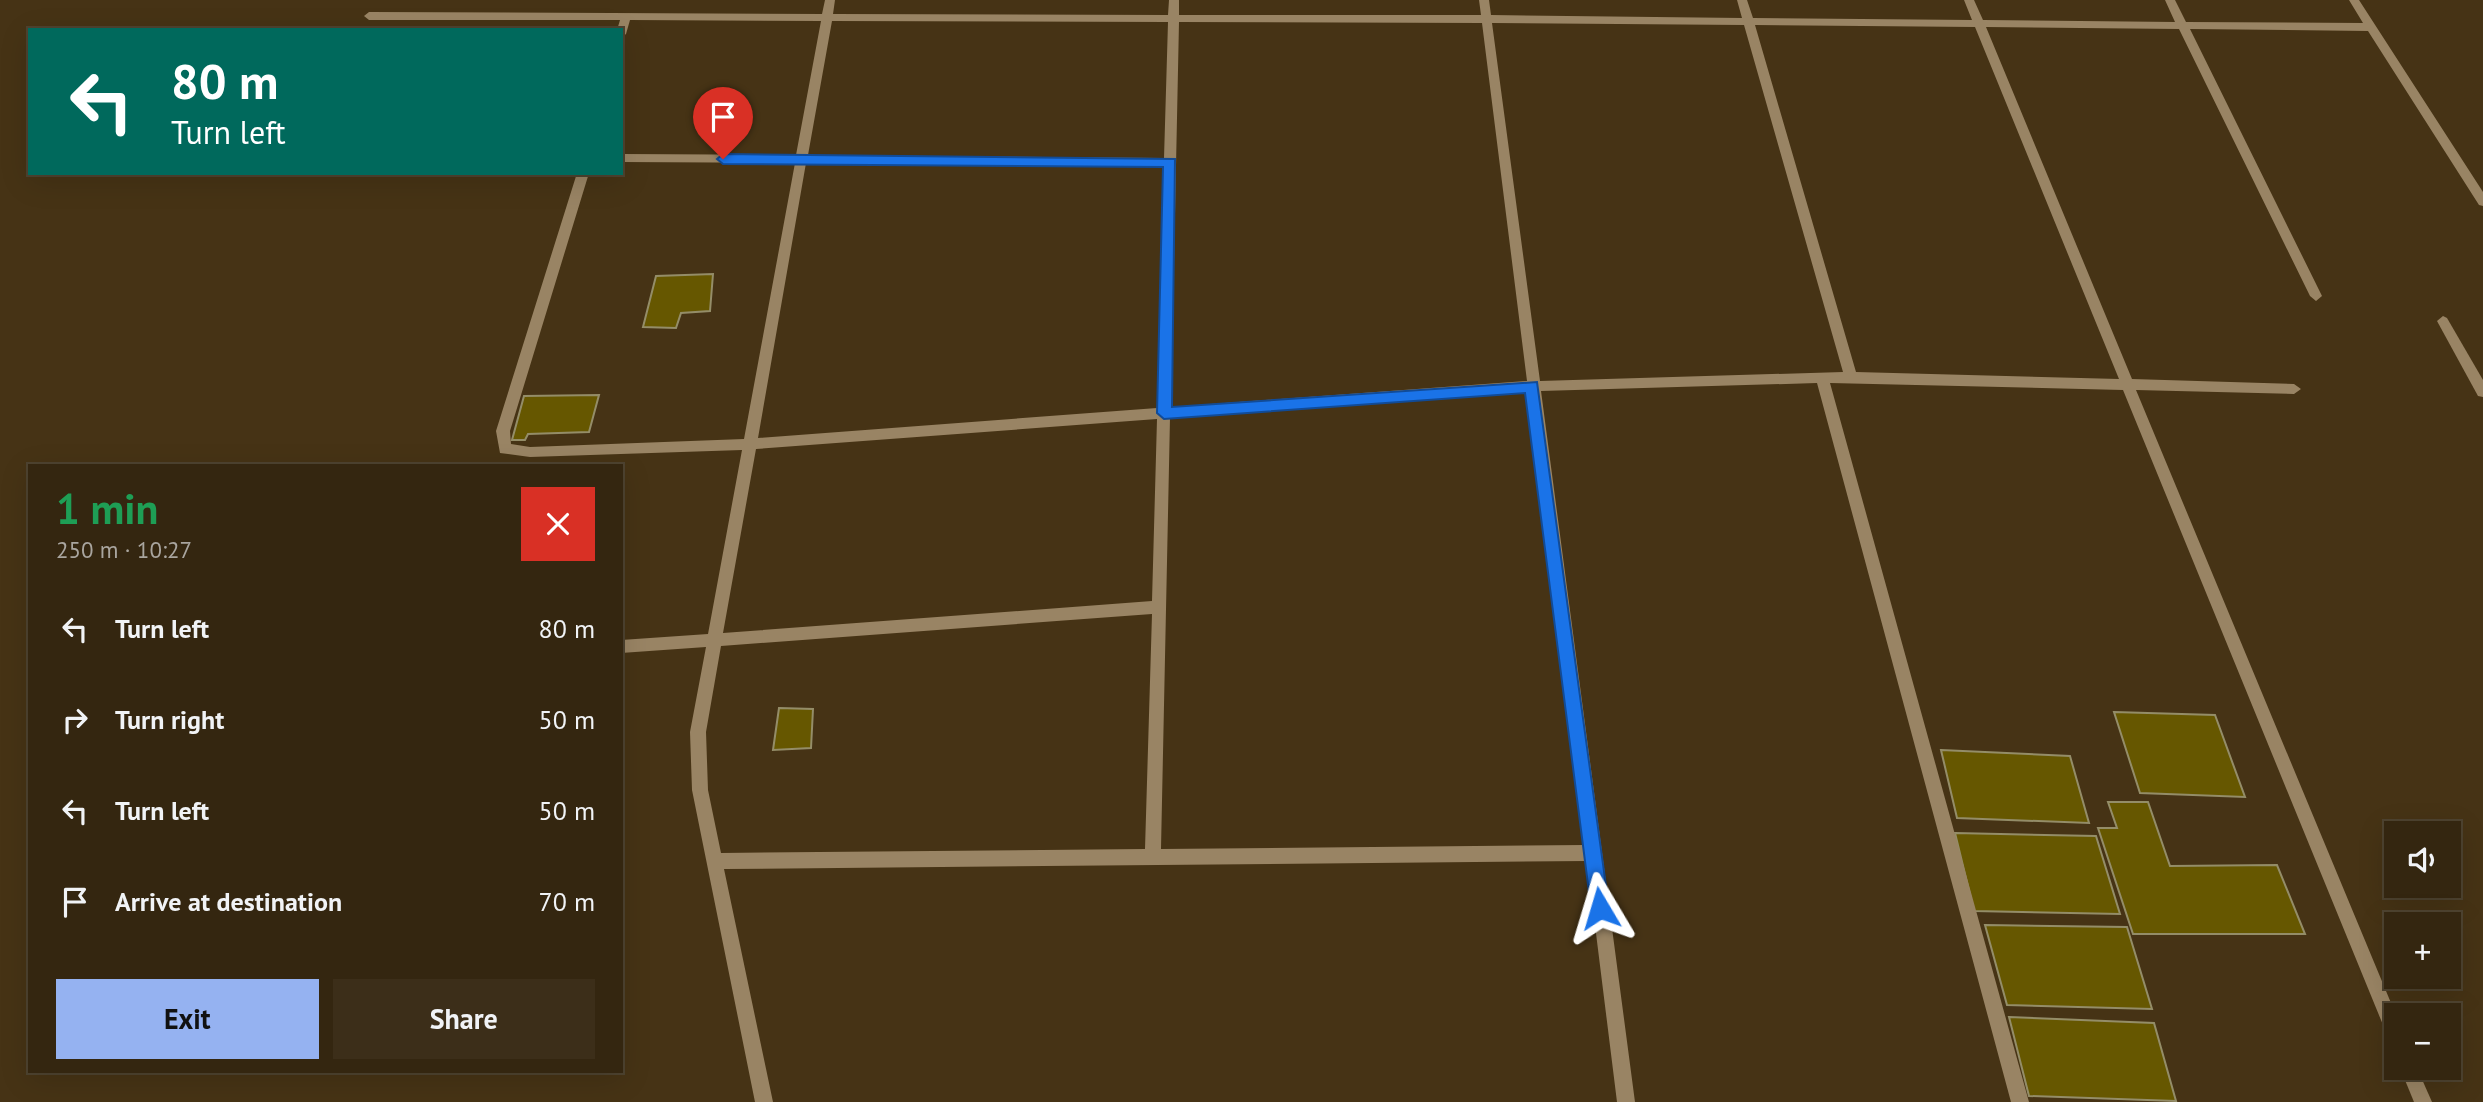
<!DOCTYPE html>
<meta charset="utf-8">
<style>
:root{--surface:#342610;--page:#3c2e19;--text:#f1f3f6;--muted:#a9a59f;--line:#4e4330;--accent:#95b2f1}
body{margin:0;font-family:"PT Sans",sans-serif;background:var(--page);color:var(--text);height:100vh;display:flex;flex-direction:column;font-size:26px;white-space:nowrap}
*{box-sizing:border-box;margin:0}
p{font-size:23px;color:var(--muted)}
.icon{flex:none;width:38px;height:38px;fill:none;stroke:currentColor;stroke-width:2;stroke-linecap:round;stroke-linejoin:round}
.map{position:relative;flex:1;overflow:hidden}
.side{position:absolute;left:28px;top:464px;width:595px;height:609px;display:flex;flex-direction:column;background:var(--surface);border-radius:0px;box-shadow:0 7px 28px #0002,0 0 0 2px var(--line)}
.side>*{flex:none}
.guide{position:absolute;left:28px;top:28px;width:595px;height:147px;border-radius:0px;box-shadow:0 7px 28px #0002,0 0 0 2px var(--line);background:#00695c;color:#fff;overflow:hidden}
.buttons{position:absolute;left:2384px;top:821px;display:grid;gap:14px}
.buttons a{display:grid;place-items:center;width:77px;height:77px;border-radius:0px;background:var(--surface);box-shadow:0 7px 28px #0002,0 0 0 2px var(--line);font-size:35px}
.pin{position:absolute;display:grid;place-items:center;width:60px;height:60px;color:#fff;margin:-72px -30px;border-radius:50% 50% 50% 0;rotate:-45deg;box-shadow:0 0 7px #0007}
.pin .icon{rotate:45deg}
.me{position:absolute;width:77px;margin:-38px;rotate:353deg;stroke-linejoin:round;filter:drop-shadow(0 0 5px #0008)}
.turn{display:flex;align-items:center;gap:24px;height:147px;padding:0 28px;font-size:32px}
.turn .icon{width:91px;height:91px;stroke-width:2.5}
.turn b{display:block;font-size:49px;line-height:60px}
.round{display:grid;place-items:center;flex:none;width:74px;height:74px;border-radius:0px;background:var(--page)}
.headline{display:flex;align-items:center;justify-content:space-between;height:119px;padding:0 28px}
h1{font-size:42px;font-weight:600;line-height:52px;color:#1e9e55}
.primary-button{display:flex;gap:14px;margin-top:auto;padding:14px 28px}
.primary-button a{flex:1;height:80px;border-radius:0px;background:var(--accent);color:#111;font-size:28px;font-weight:600;line-height:80px;text-align:center}
.primary-button a+a{background:var(--page);color:var(--text)}
ul{padding:0;list-style:none}
li{display:flex;align-items:center;gap:21px;height:91px;padding:0 28px}
li div{flex:1}
li b{display:block;font-size:26px}
li em{font-style:normal}
.map>svg:first-child{display:block}
.building{fill:#665700;stroke:#948d68;stroke-width:2}
.lines{fill:none;stroke-linecap:round;stroke-linejoin:round}
.street{fill:#998464;fill-rule:evenodd}
.route{fill:#1a73e8;stroke:#114b97;stroke-width:2}
</style>
<div class="map">
<svg width="2483" height="1102" viewBox="0 0 2483 1102">
<rect width="100%" height="100%" fill="#463315"/>
<!-- building -->
<g class="building">
<path d="M713,274l-3,37 -29,2 -5,15 -33,-1 13,-51z"/>
<path d="M599,395l-10,37 -61,2 -3,6h-13l12,-44z"/>
<path d="M779,708l34,1 -2,39 -38,2z"/>
<path d="M2114,712l101,3 30,82 -105,-4z"/>
<path d="M1941,750l129,6 19,67 -132,-5z"/>
<path d="M2108,802h40l22,64 107,-1 28,69h-172l-35,-106h19z"/>
<path d="M1955,833l141,3 24,78 -146,-3z"/>
<path d="M1985,925l142,2 25,82 -145,-4z"/>
<path d="M2009,1017l145,6 22,78 -147,-5z"/>
</g>
<g class="lines">
<!-- street -->
<g class="street">
<path d="M825,0h10l-2,14 335,1 1,-15h10v15h302l-2,-15h10l2,15 251,3 -5,-18h10l6,18 219,2 -8,-20h10l9,20 192,2 -10,-22h10l11,22 177,1 -14,-23h10l124,192v14l-4,-1 -111,-174 -178,-2 132,267 -6,5 -6,-5 -131,-267 -193,-2 146,352 162,5 7,5 -7,5 -158,-4 260,625v29l-6,-2 -267,-652 -293,-7 199,719h-18l-194,-719 -276,8 94,711h-18l-30,-241 -863,8 49,233h-18l-63,-312 -2,-58 16,-85 -85,6v-13l87,-6 34,-184 -212,7 -30,-4 -4,-22 81,-258h12l-79,258 1,13 19,3 214,-8 51,-276 -174,-1v-8l175,1 25,-134 -191,-1 -4,14 -5,4v-8h-4l3,-10h-251l-5,-4 5,-4 453,2zM832,21l336,1 -4,136 -356,-3zM1179,22l303,1 45,358 -356,26zM1492,23l252,2 99,347 -303,9zM1755,25l220,2 144,352 -263,-7zM806,163l358,3 -7,242 -399,30zM1528,391l57,454 -424,4 9,-431zM1157,419l-5,182 -429,32 33,-184zM1152,614l-7,235 -424,4 -13,-63 -2,-58 15,-86z"/>
<path d="M2443,316l4,2 36,62v17l-5,-1 -41,-75z"/>
<path d="M2400,1068h17l15,34h-18z"/>
</g>
</g>
<!-- route -->
<path class="route" d="M723,154l452,5 -3,248 365,-25 72,526 -2,7 -7,2 -6,-2 -3,-7 -66,-515 -361,26 -7,-6 6,-246 -440,-3 -6,-5z"/>
</svg>
<div class="buttons">
<a><svg class="icon" aria-label="sound" viewBox="0 0 24 24"><path d="M4 9h4l5-4v14l-5-4H4zM17 9q2 3 0 6"/></svg></a>
<a>+</a>
<a>−</a>
</div>
<div class="pin" style="left:723px;top:159px;background:#d93025"><svg class="icon" aria-label="arrive" viewBox="0 0 24 24"><path d="M6 21V4h12l-3 4 3 4H6"/></svg></div>
<svg class="me" style="left:1600px;top:908px" viewBox="-20 -20 40 40"><path d="M0-17L14 15 0 8-14 15z" fill="#1a73e8" stroke="#fff" stroke-width="4"/></svg>
<div class="guide">
<div class="turn"><svg class="icon" aria-label="left" viewBox="0 0 24 24"><path d="M17 20v-9H6M10 6l-5 5 5 5"/></svg><div><b>80 m</b>Turn left</div></div>
</div>
<section class="side">
<div class="headline"><div><h1>1 min</h1><p>250 m · 10:27</p></div><a class="round" style="background:#d93025;color:#fff"><svg class="icon" aria-label="close" viewBox="0 0 24 24"><path d="M6 6l12 12M18 6L6 18"/></svg></a></div>
<ul>
<li><svg class="icon" aria-label="left" viewBox="0 0 24 24"><path d="M17 20v-9H6M10 6l-5 5 5 5"/></svg><div><b>Turn left</b></div><em>80 m</em></li>
<li><svg class="icon" aria-label="right" viewBox="0 0 24 24"><path d="M7 20v-9h11M14 6l5 5-5 5"/></svg><div><b>Turn right</b></div><em>50 m</em></li>
<li><svg class="icon" aria-label="left" viewBox="0 0 24 24"><path d="M17 20v-9H6M10 6l-5 5 5 5"/></svg><div><b>Turn left</b></div><em>50 m</em></li>
<li><svg class="icon" aria-label="arrive" viewBox="0 0 24 24"><path d="M6 21V4h12l-3 4 3 4H6"/></svg><div><b>Arrive at destination</b></div><em>70 m</em></li>
</ul>
<div class="primary-button"><a>Exit</a><a>Share</a></div>
</section>
</div>
